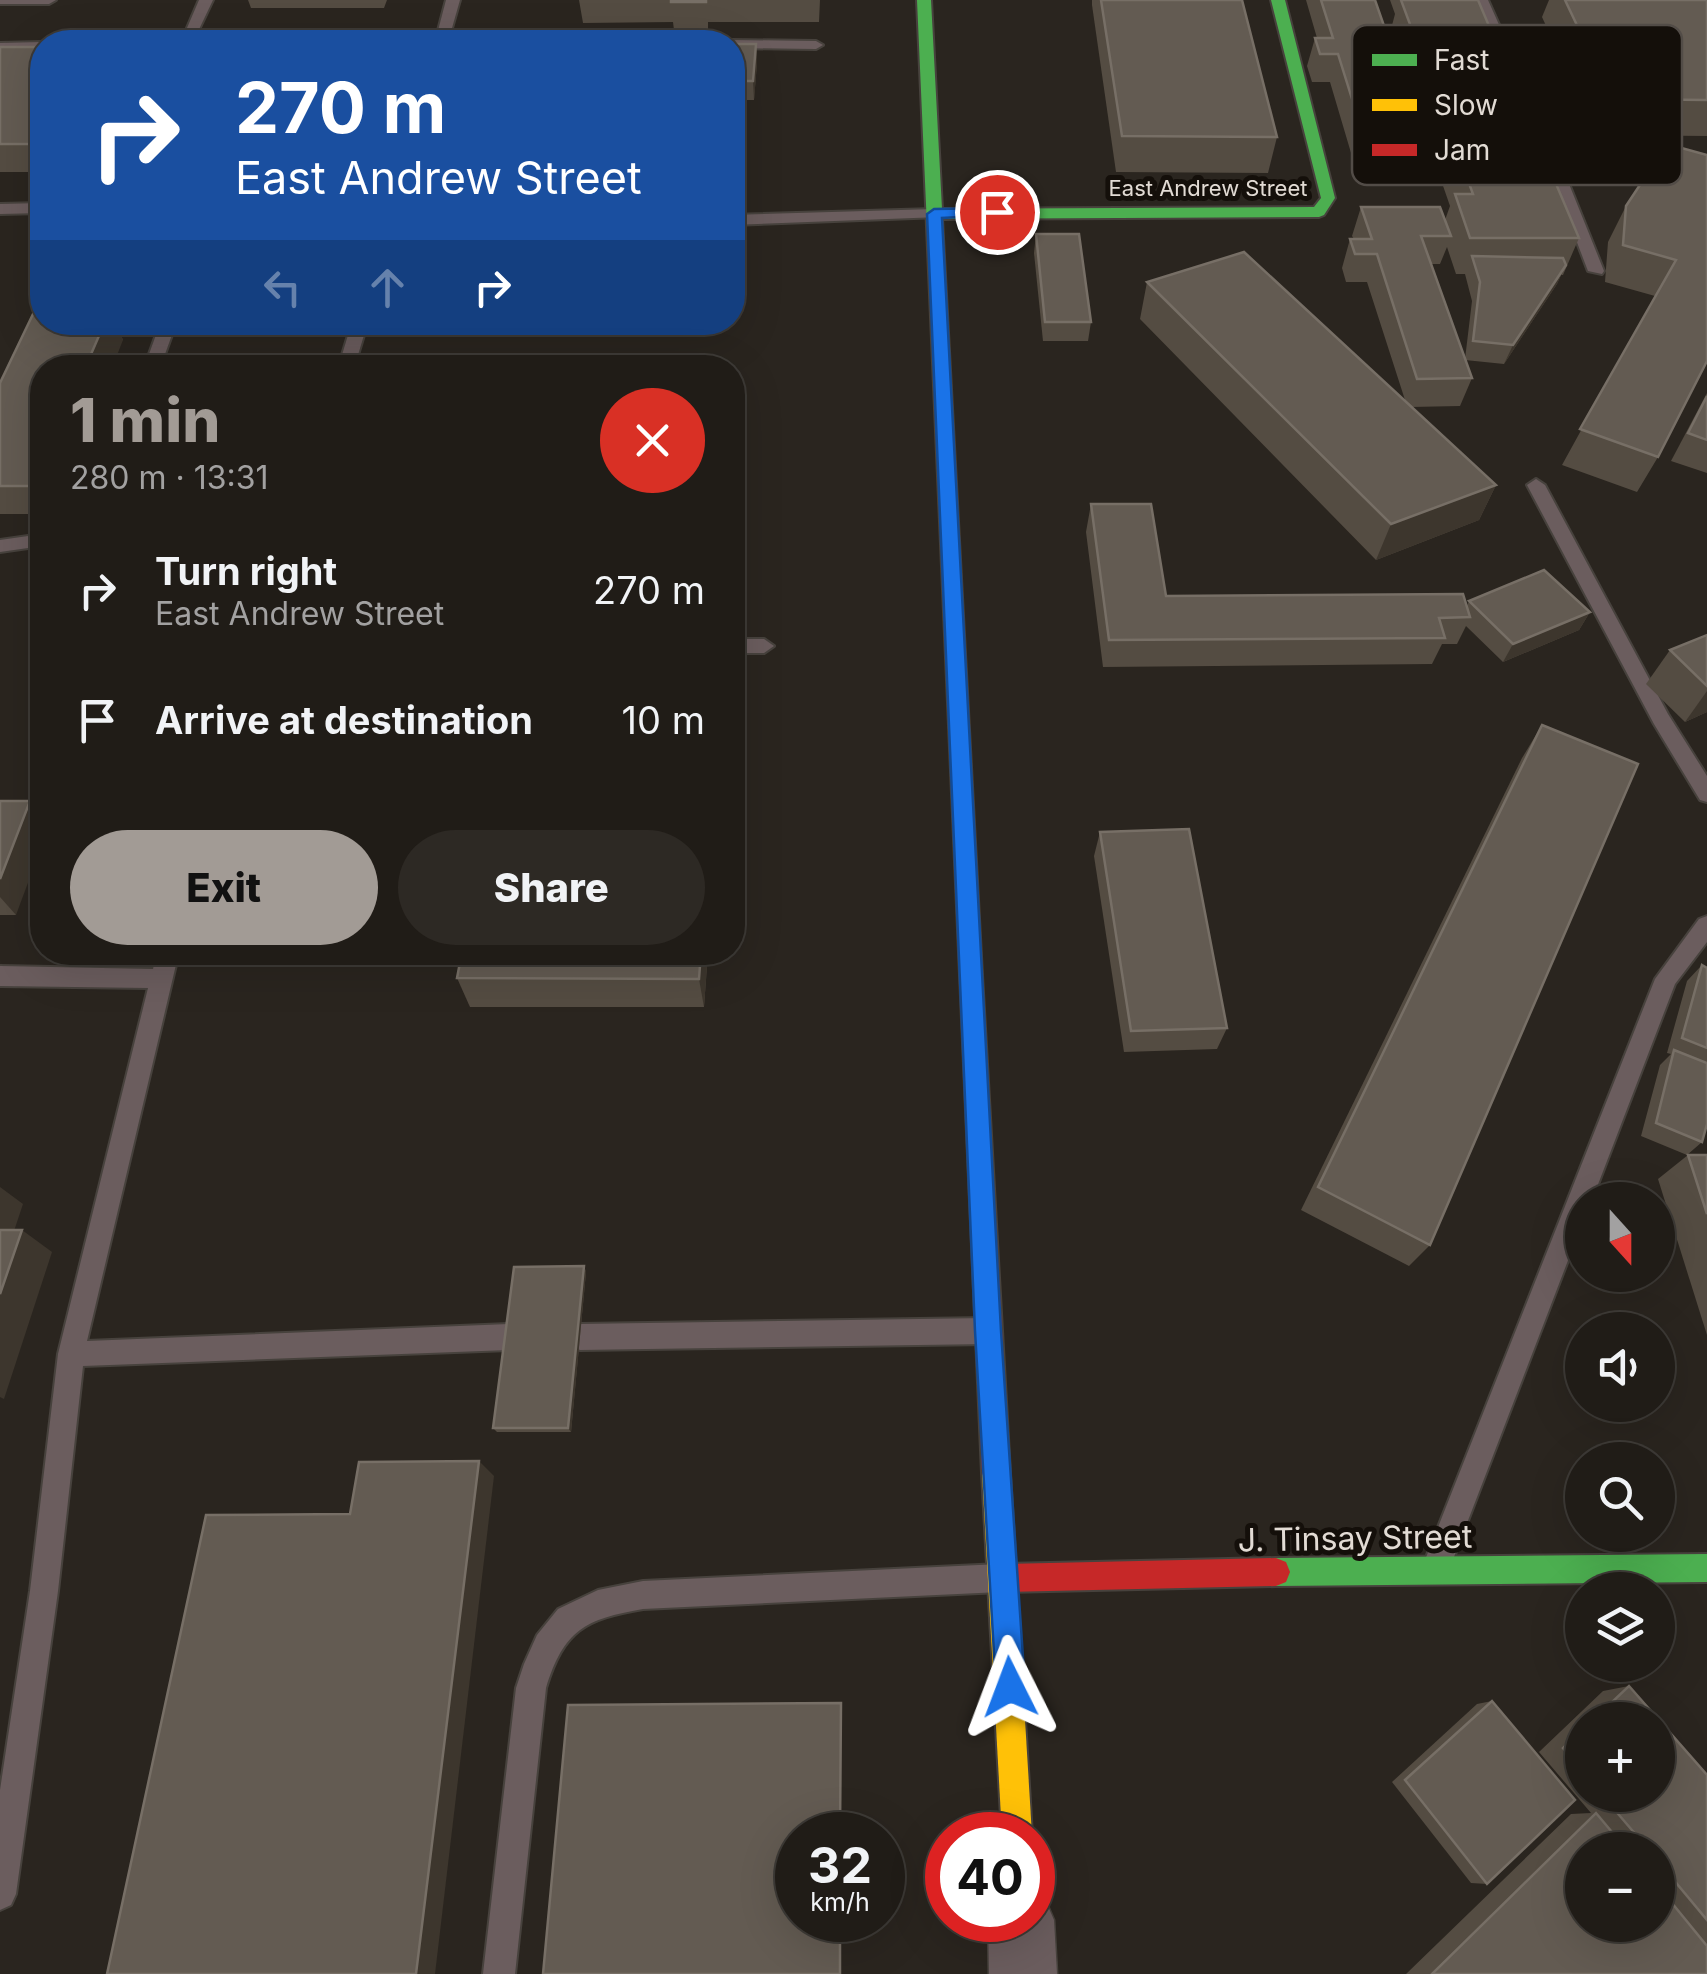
<!DOCTYPE html>
<meta charset="utf-8">
<style>
:root{--surface:#201c17;--page:#2d2924;--text:#f1f3f6;--muted:#a2a1a1;--line:#3d3a36;--accent:#a29b95}
body{margin:0;font-family:Inter,sans-serif;background:var(--page);color:var(--text);height:100vh;display:flex;flex-direction:column;font-size:38px;white-space:nowrap}
*{box-sizing:border-box;margin:0}
p{font-size:32px;color:var(--muted)}
.icon{flex:none;width:55px;height:55px;fill:none;stroke:currentColor;stroke-width:2;stroke-linecap:round;stroke-linejoin:round}
.map{position:relative;flex:1;overflow:hidden}
.sheet{position:absolute;left:30px;top:355px;width:715px;height:610px;display:flex;flex-direction:column;background:var(--surface);border-radius:40px;box-shadow:0 10px 40px #0002,0 0 0 2px var(--line)}
.sheet>*{flex:none}
.banner{position:absolute;left:30px;top:30px;width:715px;height:305px;border-radius:40px;box-shadow:0 10px 40px #0002,0 0 0 2px var(--line);background:#1a4fa0;color:#fff;overflow:hidden}
.needle{width:65px;rotate:159deg}
.fabs{position:absolute;left:1565px;top:1182px;display:grid;gap:20px}
.fabs a{display:grid;place-items:center;width:110px;height:110px;border-radius:50%;background:var(--surface);box-shadow:0 10px 40px #0002,0 0 0 2px var(--line);font-size:50px}
.speed{position:absolute;left:775px;top:1812px;display:flex;gap:20px;font-size:50px;font-weight:700;text-align:center}
.speed>*{display:grid;place-content:center;width:130px;height:130px;border-radius:50%;background:var(--surface);box-shadow:0 10px 40px #0002,0 0 0 2px var(--line);line-height:1}
.speed small{font-size:25px;font-weight:400}
.speed .limit{border:15px solid #d22;background:#fff;color:#111}
.pin{position:absolute;display:grid;place-items:center;width:85px;height:85px;color:#fff;margin:-42px;border:5px solid #fff;border-radius:50%;box-shadow:0 2px 10px #0007}
.me{position:absolute;width:110px;margin:-55px;rotate:357deg;stroke-linejoin:round;filter:drop-shadow(0 0 8px #0008)}
.turn{display:flex;align-items:center;gap:35px;height:210px;padding:0 40px;font-size:45px}
.turn .icon{width:130px;height:130px;stroke-width:2.5}
.turn b{display:block;font-size:70px;line-height:85px}
.lanes{display:flex;align-items:center;height:95px;padding:0 40px;background:#0003;justify-content:center;gap:50px;direction:ltr}
.lanes .off{opacity:.35}
.round{display:grid;place-items:center;flex:none;width:105px;height:105px;border-radius:52px;background:var(--page)}
.head{display:flex;align-items:center;justify-content:space-between;height:170px;padding:0 40px}
h1{font-size:60px;font-weight:800;line-height:75px;color:var(--accent)}
.primary-button{display:flex;gap:20px;margin-top:auto;padding:20px 40px}
.primary-button a{flex:1;height:115px;border-radius:60px;background:var(--accent);color:#111;font-size:40px;font-weight:800;line-height:115px;text-align:center}
.primary-button a+a{background:var(--page);color:var(--text)}
ul{padding:0;list-style:none}
li{display:flex;align-items:center;gap:30px;height:130px;padding:0 40px}
li div{flex:1}
li b{display:block;font-size:38px}
li em{font-style:normal}
.map>svg:first-child{display:block}
.lines{fill:none;stroke-linecap:round;stroke-linejoin:round}
.lane-casing{stroke:#47423d;stroke-width:4}
.street-casing{stroke:#47423d;stroke-width:3}
.fast-casing{stroke:#47423d;stroke-width:4}
.slow-casing{stroke:#47423d;stroke-width:4}
.jam-casing{stroke:#47423d;stroke-width:4}
.lane{fill:#6b5d5e;fill-rule:evenodd}
.street{fill:#6b5d5e;fill-rule:evenodd}
.fast{fill:#4caf50;fill-rule:evenodd}
.slow{fill:#ffc107;fill-rule:evenodd}
.jam{fill:#c62828;fill-rule:evenodd}
.wall{fill:#544c42;fill-rule:evenodd}
.shaded-wall{fill:#3d362d}
.building{fill:#635b52;stroke:#776f66;stroke-width:2.5}
.route{fill:#1a73e8;stroke:#114b97;stroke-width:2.5}
.labels{text-anchor:middle;dominant-baseline:central;stroke-width:10;stroke-linejoin:round;paint-order:stroke}
.far-street-label{font-size:22px;fill:#e2dbd4;stroke:#140f0a}
.near-street-label{font-size:32px;fill:#e2dbd4;stroke:#140f0a}
.key{fill:#140f0a;stroke:#524c47;stroke-width:2.5}
.key-label{font-size:28px;fill:#e2dbd4}
</style>
<div class="map">
<svg width="1707" height="1974" viewBox="0 0 1707 1974">
<rect width="100%" height="100%" fill="#2a251f"/>
<g class="lines">
<defs>
<g id="lane">
<path d="M0,0h56l-7,4h-49z"/>
<path d="M199,0h14l-20,42h-12z"/>
<path d="M446,0h14l-12,42h-13z"/>
<path d="M1474,0h14l69,155 150,2v8l-146,-1 43,107 -2,3 -14,-3 -43,-112z"/>
<path d="M686,38l7,4h-17l2,-3z"/>
<path d="M732,40l84,1 7,4 -7,4 -84,-1v-6h-6z"/>
<path d="M42,42v8l-42,1v-8z"/>
<path d="M42,203v10l-42,1v-10z"/>
<path d="M935,209l8,5 -3,3 -208,8v-10z"/>
<path d="M149,322h17l7,10 -13,36h-16l13,-36z"/>
<path d="M352,322h16l-14,46h-16z"/>
<path d="M1536,479l9,6 123,229 39,62v26l-7,-2 -46,-76 -127,-239z"/>
<path d="M42,534v12l-42,6v-12z"/>
<path d="M732,639h32l10,7 -10,7h-32z"/>
<path d="M1707,916v26l-32,42 -83,216h-10v24l-133,346 -10,4 -10,-4 -4,-10 230,-581 44,-60z"/>
<path d="M157,952h22l-92,389 422,-17 9,4 4,9 -4,9 -9,4 -426,16 -25,225 -42,303 -5,11 -11,5v-120l30,-199 28,-237 90,-366 -148,-2v-20l153,3z"/>
<path d="M988,1318l9,4 4,9 -4,9 -9,4 -408,6 -9,-4 -4,-9 4,-9 9,-4z"/>
<path d="M1000,1564l10,4 4,10 -4,10 -10,4 -357,17c-58,10 -79,21 -97,79l-31,286h-32l33,-286 8,-24 13,-29 21,-26 40,-19 45,-9z"/>
</g>
<path id="street" d="M1032,1892l12,5 10,23 3,54h-68l-1,-54h44z"/>
<g id="fast">
<path d="M917,0h14l11,209 372,-2 7,-9 -50,-198h14l50,198 -11,17 -5,2 -377,2 40,756 -3,7h-16l-3,-7z"/>
<path d="M1707,1554v28l-431,4 -10,-4 -4,-10 4,-10 10,-4z"/>
</g>
<path id="slow" d="M996,1459l10,4 4,10 22,362h-30l-20,-362 4,-10z"/>
<g id="jam">
<path d="M971,965l8,3 3,7 28,498 -4,10 -10,4 -10,-4 -4,-10 -22,-498 3,-7z"/>
<path d="M1276,1558l10,4 4,10 -4,10 -10,4 -273,6 -10,-4 -4,-10 4,-10 10,-4z"/>
</g>
</defs>
<!-- lane casing -->
<use href="#lane" class="lane-casing"/>
<!-- street casing -->
<use href="#street" class="street-casing"/>
<!-- fast casing -->
<use href="#fast" class="fast-casing"/>
<!-- slow casing -->
<use href="#slow" class="slow-casing"/>
<!-- jam casing -->
<use href="#jam" class="jam-casing"/>
<!-- lane -->
<use href="#lane" class="lane"/>
<!-- street -->
<use href="#street" class="street"/>
<!-- fast -->
<use href="#fast" class="fast"/>
<!-- slow -->
<use href="#slow" class="slow"/>
<!-- jam -->
<use href="#jam" class="jam"/>
</g>
<!-- wall -->
<g class="wall">
<path d="M248,0h139l-3,8h-133z"/>
<path d="M579,0h241l-1,22h-111v8h-34l-1,-8 -90,1z"/>
<path d="M1092,0h150l35,137 -9,36 -152,-1 -24,-167z"/>
<path d="M1306,0h69l47,135 -9,28h-59l-24,-81h-18l-5,-16 8,-28h2z"/>
<path d="M1390,0h88l101,238 -16,37h-2l-4,9 -53,80 -39,-4 7,18 -12,28 -49,1 85,78 -17,35 -103,40 -236,-241 7,-37 258,118 -38,-118h-21l-4,-14 8,-29h4l-2,-3 9,-29 84,13 5,-14 -60,-173 5,-19zM1447,247l9,27h9l7,27 -7,58 -34,-95h9z"/>
<path d="M1549,0h158v136l-111,-1 -54,-118z"/>
<path d="M732,44h24l1,19 -3,37h-22z"/>
<rect x="0" y="47" width="42" height="125"/>
<path d="M1707,155l-49,302 -21,35 -75,-27 93,-169 -50,-14 3,-40 18,-36z"/>
<path d="M1036,234l55,88 -3,19h-45l-9,-88z"/>
<path d="M42,322h73l8,18 -81,28v146h-42v-131z"/>
<path d="M1707,393v80l-36,-12z"/>
<path d="M1091,504l75,92 301,10 2,-5 121,11 -11,18 -76,32 -37,-36 -9,18h-15l-10,20 -329,3 -17,-135z"/>
<path d="M1707,635v77l-22,10 -39,-38 24,-34z"/>
<path d="M1542,725l-112,520 -21,21 -108,-56 221,-452z"/>
<path d="M0,801l16,114h-16z"/>
<path d="M1100,832l127,196 -10,21 -93,3 -30,-196z"/>
<path d="M462,952h246l-4,55h-234l-13,-29z"/>
<path d="M1702,965l5,3v156l-5,18 -15,13 -46,-19 19,-71 11,-11 -4,-1 20,-72z"/>
<path d="M1688,1155h19v180l-49,-156z"/>
<path d="M584,1266l2,6 -15,160h-74l-4,-4z"/>
<path d="M1629,1686l78,89v199h-301l165,-160 20,-1 -52,-61 64,-61zM1582,1720h76v75h-76zM1582,1850h76v75z"/>
<path d="M1492,1701l-5,183 -16,-1 -79,-101 85,-78z"/>
</g>
<!-- shaded-wall -->
<g class="shaded-wall">
<path d="M756,44l1,19 -3,37 -1,-19z"/>
<path d="M1566,265l-9,19 -53,80 9,-19z"/>
<path d="M105,322h10l8,18 -11,28h-27z"/>
<path d="M42,466v35l-8,-15z"/>
<path d="M1496,485l-17,35 -103,40 15,-36z"/>
<path d="M1590,612l-11,18 -76,32 10,-18z"/>
<path d="M1707,691v21l-22,10z"/>
<path d="M30,801l12,16v28l-26,70 -16,-18v-18z"/>
<path d="M701,952h7l-4,55 -5,-28z"/>
<path d="M0,1187l23,17 -16,48 -7,-5z"/>
<path d="M22,1230l30,22 -48,147 -4,-2v-103z"/>
<path d="M584,1266l2,6 -15,160 -3,-4z"/>
<path d="M479,1461l15,15 -59,498h-19z"/>
</g>
<!-- building -->
<g class="building">
<rect x="671" y="0" width="35" height="2"/>
<path d="M1101,0h141l35,137 -155,-1z"/>
<path d="M1321,0h54l47,135 -59,-1 -25,-80h-18l-5,-16h18z"/>
<path d="M1401,0h77l101,238h-109l-15,-44h18z"/>
<path d="M1565,0h142v100l-95,-1z"/>
<path d="M640,34l-1,8h-65l1,-7z"/>
<path d="M732,44h24l-3,37h-21z"/>
<rect x="0" y="47" width="42" height="97"/>
<path d="M1667,144l40,11v206l-49,96 -78,-28 96,-169 -53,-15 3,-39z"/>
<path d="M1361,207h79l11,29h-30l51,142 -55,1 -40,-125h-22l-5,-15h22z"/>
<path d="M1036,234h43l12,88h-46z"/>
<path d="M1244,252l252,233 -105,39 -244,-242z"/>
<path d="M1472,256l91,2 3,7 -53,80 -40,-4 7,-59z"/>
<path d="M34,312h8v10h63l-20,46h-43v98l-8,20h-34v-103z"/>
<path d="M1707,396v44l-19,-7z"/>
<path d="M1091,504h60l15,92 297,-2 7,23 -31,1 6,20 -336,2z"/>
<path d="M1544,570l46,42 -77,32 -44,-43z"/>
<path d="M1707,635v51l-37,-36z"/>
<path d="M1542,725l96,39 -208,481 -112,-58z"/>
<path d="M0,801h30l-30,78z"/>
<path d="M1189,829l38,199 -96,3 -31,-199z"/>
<path d="M462,952h239l-2,27 -242,-1z"/>
<path d="M1702,965l5,3v80l-25,-10z"/>
<path d="M1674,1050l33,13v61l-5,18 -46,-19z"/>
<path d="M1688,1155h19v59z"/>
<path d="M0,1230h22l-22,64z"/>
<path d="M584,1266l-16,162h-75l21,-161z"/>
<path d="M479,1461l-63,513h-309l99,-459 144,-1 9,-52z"/>
<path d="M1629,1686l78,89v145l-49,-59v-11h-9l-47,-55h56v-75h-65z"/>
<path d="M1492,1701l83,99 -88,84 -82,-104z"/>
<path d="M841,1703l-1,132h-42v85h42v54h-297l25,-269z"/>
<path d="M1582,1730v41l-19,-23z"/>
<path d="M1596,1813l31,37h-45v75h76v-39l49,60v28h-275z"/>
</g>
<!-- route -->
<path class="route" d="M997,208l7,4 -2,3 -60,3 59,1113 24,356 -4,10 -11,4 -10,-4 -4,-10 -21,-356 -48,-1117 7,-5z"/>
<g class="labels">
<!-- far-street labels -->
<g class="far-street-label">
<text x="1208" y="188">East Andrew Street</text>
</g>
<!-- near-street labels -->
<g class="near-street-label">
<text transform="translate(1355 1538) rotate(-1)">J. Tinsay Street</text>
</g>
</g>
<!-- legend -->
<rect x="1352" y="25" width="330" height="160" rx="15" class="key"/>
<rect x="1372" y="54" width="45" height="12" fill="#4caf50"/>
<rect x="1372" y="99" width="45" height="12" fill="#ffc107"/>
<rect x="1372" y="144" width="45" height="12" fill="#c62828"/>
<g class="key-label">
<text x="1434" y="70">Fast</text>
<text x="1434" y="115">Slow</text>
<text x="1434" y="160">Jam</text>
</g>
</svg>
<div class="fabs">
<a><svg class="needle" viewBox="-14 -14 28 28"><path d="M0-13l5 13h-10z" fill="#e53935"/><path d="M0 13l5-13h-10z" fill="#a2a1a1"/></svg></a>
<a><svg class="icon" aria-label="sound" viewBox="0 0 24 24"><path d="M4 9h4l5-4v14l-5-4H4zM17 9q2 3 0 6"/></svg></a>
<a><svg class="icon" aria-label="search" viewBox="0 0 24 24"><circle cx="10" cy="10" r="6"/><path d="M15 15l6 6"/></svg></a>
<a><svg class="icon" aria-label="layers" viewBox="0 0 24 24"><path d="M12 4l9 5-9 5-9-5zM3 14l9 5 9-5"/></svg></a>
<a>+</a>
<a>−</a>
</div>
<div class="speed"><div>32<small>km/h</small></div><div class="limit">40</div></div>
<div class="pin" style="left:997px;top:212px;background:#d93025"><svg class="icon" aria-label="arrive" viewBox="0 0 24 24"><path d="M6 21V4h12l-3 4 3 4H6"/></svg></div>
<svg class="me" style="left:1010px;top:1687px" viewBox="-20 -20 40 40"><path d="M0-17L14 15 0 8-14 15z" fill="#1a73e8" stroke="#fff" stroke-width="4"/></svg>
<div class="banner">
<div class="turn"><svg class="icon" aria-label="right" viewBox="0 0 24 24"><path d="M7 20v-9h11M14 6l5 5-5 5"/></svg><div><b>270 m</b>East Andrew Street</div></div>
<div class="lanes"><svg class="icon off" aria-label="left" viewBox="0 0 24 24"><path d="M17 20v-9H6M10 6l-5 5 5 5"/></svg><svg class="icon off" aria-label="ahead" viewBox="0 0 24 24"><path d="M12 20V5M6 11l6-6 6 6"/></svg><svg class="icon" aria-label="right" viewBox="0 0 24 24"><path d="M7 20v-9h11M14 6l5 5-5 5"/></svg></div>
</div>
<section class="sheet">
<div class="head"><div><h1>1 min</h1><p>280 m · 13:31</p></div><a class="round" style="background:#d93025;color:#fff"><svg class="icon" aria-label="close" viewBox="0 0 24 24"><path d="M6 6l12 12M18 6L6 18"/></svg></a></div>
<ul>
<li><svg class="icon" aria-label="right" viewBox="0 0 24 24"><path d="M7 20v-9h11M14 6l5 5-5 5"/></svg><div><b>Turn right</b><p>East Andrew Street</p></div><em>270 m</em></li>
<li><svg class="icon" aria-label="arrive" viewBox="0 0 24 24"><path d="M6 21V4h12l-3 4 3 4H6"/></svg><div><b>Arrive at destination</b></div><em>10 m</em></li>
</ul>
<div class="primary-button"><a>Exit</a><a>Share</a></div>
</section>
</div>
